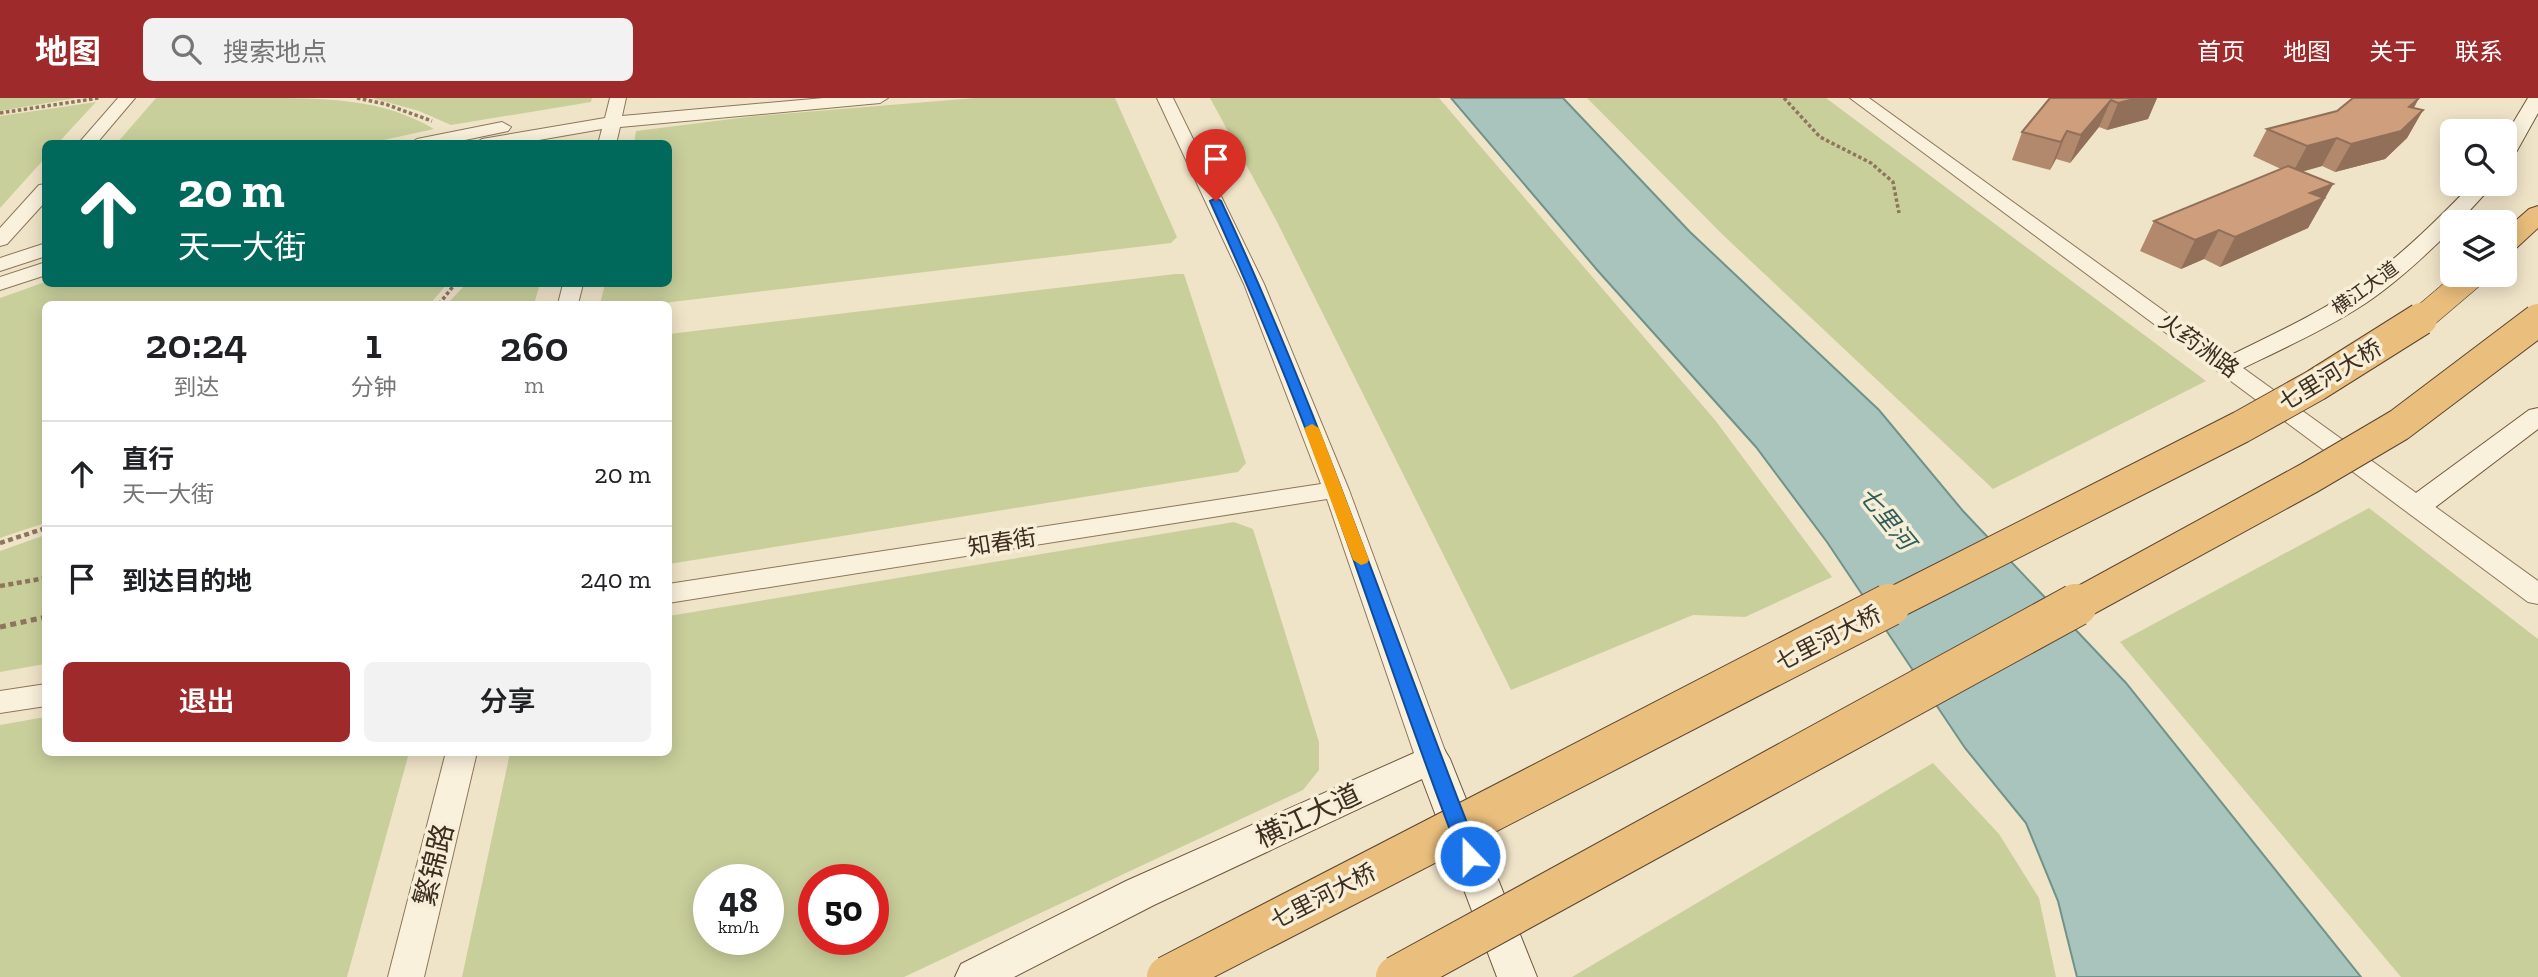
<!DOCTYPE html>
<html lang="zh">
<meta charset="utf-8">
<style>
:root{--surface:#fff;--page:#f2f2f2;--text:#202124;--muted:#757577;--line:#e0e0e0;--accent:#9e2a2b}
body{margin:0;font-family:"Zilla Slab","Noto Sans SC",serif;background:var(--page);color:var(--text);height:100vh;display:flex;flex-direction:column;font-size:26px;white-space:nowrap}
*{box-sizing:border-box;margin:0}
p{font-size:23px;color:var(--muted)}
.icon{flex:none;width:38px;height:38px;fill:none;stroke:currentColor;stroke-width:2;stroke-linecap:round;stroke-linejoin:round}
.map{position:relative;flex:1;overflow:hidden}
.drawer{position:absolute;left:42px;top:203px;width:630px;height:455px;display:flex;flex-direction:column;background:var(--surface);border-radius:10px;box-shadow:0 4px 18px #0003}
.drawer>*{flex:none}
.guide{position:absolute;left:42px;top:42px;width:630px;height:147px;border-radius:10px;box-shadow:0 4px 18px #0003;background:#00695c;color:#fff;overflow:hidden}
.fabs{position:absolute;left:2440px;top:21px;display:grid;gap:14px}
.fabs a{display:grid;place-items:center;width:77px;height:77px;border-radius:10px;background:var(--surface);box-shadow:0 4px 18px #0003;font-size:35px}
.speed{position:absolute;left:693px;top:766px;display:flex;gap:14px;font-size:35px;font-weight:700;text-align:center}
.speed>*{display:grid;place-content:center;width:91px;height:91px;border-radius:50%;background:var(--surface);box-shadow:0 4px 18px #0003;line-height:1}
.speed small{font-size:18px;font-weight:400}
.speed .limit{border:10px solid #d22;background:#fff;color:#111}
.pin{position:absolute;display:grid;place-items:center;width:60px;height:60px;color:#fff;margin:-72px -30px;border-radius:50% 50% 50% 0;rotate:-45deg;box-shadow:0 0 7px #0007}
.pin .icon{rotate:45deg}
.me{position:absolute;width:77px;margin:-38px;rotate:338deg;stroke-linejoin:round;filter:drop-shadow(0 0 5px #0008)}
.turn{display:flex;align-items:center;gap:24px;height:147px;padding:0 21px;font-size:32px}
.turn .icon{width:91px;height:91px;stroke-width:2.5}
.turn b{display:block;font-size:49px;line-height:60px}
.eta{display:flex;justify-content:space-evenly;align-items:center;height:119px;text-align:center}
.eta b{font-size:42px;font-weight:600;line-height:49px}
.button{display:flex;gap:14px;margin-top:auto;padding:14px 21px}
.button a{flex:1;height:80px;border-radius:10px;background:var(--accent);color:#fff;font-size:28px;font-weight:600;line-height:80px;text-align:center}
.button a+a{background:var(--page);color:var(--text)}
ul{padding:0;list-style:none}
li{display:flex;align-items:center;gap:21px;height:105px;padding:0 21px;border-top:2px solid var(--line)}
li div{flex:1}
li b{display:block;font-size:26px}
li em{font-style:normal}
header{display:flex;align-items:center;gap:42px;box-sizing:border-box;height:98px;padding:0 35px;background:var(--accent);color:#fff}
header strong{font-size:33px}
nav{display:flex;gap:38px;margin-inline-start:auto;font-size:24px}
.search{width:490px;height:63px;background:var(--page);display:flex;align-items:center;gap:18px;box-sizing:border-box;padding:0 24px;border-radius:10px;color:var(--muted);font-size:26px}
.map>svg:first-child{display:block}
.green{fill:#c9cf9b;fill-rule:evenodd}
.water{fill:#a9c4bc;stroke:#6f938a;stroke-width:2}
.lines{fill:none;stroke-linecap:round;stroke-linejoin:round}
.tertiary-casing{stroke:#8d765c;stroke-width:2}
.secondary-casing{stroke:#6f573f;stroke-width:2}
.trunk-casing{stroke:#5b4430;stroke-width:2}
.path-far2{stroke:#8d765c;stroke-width:3.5;stroke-dasharray:3.5 2.5;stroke-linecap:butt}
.path-far1{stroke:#8d765c;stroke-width:4.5;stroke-dasharray:5 3.5;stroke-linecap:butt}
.path{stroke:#8d765c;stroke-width:5;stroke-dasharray:6 4.5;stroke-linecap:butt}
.tertiary{fill:#faf1dc;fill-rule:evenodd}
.secondary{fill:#faf1dc;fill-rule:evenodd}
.trunk{fill:#eabe7c;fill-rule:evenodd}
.trunk-bridge-far2-casing{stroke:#5b4430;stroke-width:26;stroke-linecap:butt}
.trunk-bridge-far1-casing{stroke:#5b4430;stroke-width:34;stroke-linecap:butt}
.trunk-bridge-casing{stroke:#5b4430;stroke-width:44;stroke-linecap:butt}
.trunk-bridge-far2{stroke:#eabe7c;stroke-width:25}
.trunk-bridge-far1{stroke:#eabe7c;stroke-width:32}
.trunk-bridge{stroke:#eabe7c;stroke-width:42}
.wall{fill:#b2896c}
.shaded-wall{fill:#916f58}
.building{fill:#cf9f7d;stroke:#916f58;stroke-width:2}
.route{fill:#1a73e8;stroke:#114b97;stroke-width:2}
.slow{fill:#f59e0b}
.labels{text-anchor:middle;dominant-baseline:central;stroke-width:7;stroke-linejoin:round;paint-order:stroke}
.far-street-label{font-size:19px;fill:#3d2e20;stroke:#f7eed8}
.street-label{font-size:23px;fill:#3d2e20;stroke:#f7eed8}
.water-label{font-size:24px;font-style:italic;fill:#2f5d5a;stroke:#f7eed8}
.near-street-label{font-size:28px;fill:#3d2e20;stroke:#f7eed8}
</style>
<header>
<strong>地图</strong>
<div class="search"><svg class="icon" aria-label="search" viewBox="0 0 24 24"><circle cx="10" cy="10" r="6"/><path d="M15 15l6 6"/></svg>搜索地点</div>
<nav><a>首页</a><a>地图</a><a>关于</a><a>联系</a></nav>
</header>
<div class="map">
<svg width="2538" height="879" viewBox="0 0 2538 879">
<rect width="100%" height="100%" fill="#f0e4c8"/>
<!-- green -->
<g class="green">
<path d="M0,0h76l-76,13z"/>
<path d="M156,0c36,0 72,0 107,0 60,0 119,0 171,31l-64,14h-253z"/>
<path d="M372,0h220l-1,4 -140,23 -32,-14z"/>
<path d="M975,0h140l62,139 -6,6 -516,61h-55l5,-20h63v-140l-34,-1 2,-12 119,-15z"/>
<path d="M1210,0h229l276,322 117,157 -87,40 -52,-2 -182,75 -235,-470z"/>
<path d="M1587,0h239l380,283 -213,108 -270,-254z"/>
<path d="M96,4l-38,41 -12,1 -1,14 -45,50v-92z"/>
<path d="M1175,176h9l62,189 -8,9 -569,92v-230z"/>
<path d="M45,184l1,2h401l-17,20h-384l-1,219 -45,15v-240z"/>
<path d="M466,186h74l-6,20h-87z"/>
<path d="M2369,410l169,131v338h-137l-281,-335z"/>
<path d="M1234,424l19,7 66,213v28l-16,20 -399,187h-442l48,-224 158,-1 1,-136zM709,782h59v60h-59zM814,782h59v60h-59z"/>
<path d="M45,437v129l-45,8v-121z"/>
<path d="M45,619l1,35 363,1 -62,224h-347v-252z"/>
<path d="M1933,665l66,71 40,64 17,79h-484z"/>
</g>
<!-- water -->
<path class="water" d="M1451,0h112l127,134 189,178 84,101 163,172 235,294h-284l-19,-76 -32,-78 -61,-75 -138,-206 -71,-95 -158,-176z"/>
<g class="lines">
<defs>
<g id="tertiary">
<path d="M118,0h17l-39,46h-18z"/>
<path d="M610,0h16l-4,18 202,-18h64l-8,5 -260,24 -4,17h-18l4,-15 -86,15h-42l8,-5 123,-21z"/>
<path d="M1157,0h16l91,186 85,206 99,269 -5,9 -11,3 -11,-3 -5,-9 -89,-260 -659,104v-19l653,-100 -77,-200z"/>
<path d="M1850,0h19l669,483v23l-10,-2z"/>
<path d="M502,24l9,5 -3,4 -62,13h-37l8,-5z"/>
<path d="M46,86v17l-39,43 -7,2v-18l39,-43z"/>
<path d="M46,145v13l-46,15v-13z"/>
<path d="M46,164v13l-46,15v-13z"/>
<path d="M563,186h20l-5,20h-20z"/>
<path d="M46,586v22l-46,7v-22z"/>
<path d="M446,654h31l-53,225h-36z"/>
</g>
<g id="secondary">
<path d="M2528,0h10v15l-24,43 -3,4 -7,2v-24z"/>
<path d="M2472,86h22l-35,38h-7v7c-27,27 -55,53 -86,74 -41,27 -86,47 -129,68l-9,3 -9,-3 -4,-5 4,-5c50,-25 101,-47 146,-80 39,-28 74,-63 107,-97z"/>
<path d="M2538,310v21l-109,83 -10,2 -10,-2 -4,-7 4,-7 120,-88z"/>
<path d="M1432,647l12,4 6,10 87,218h-40l-75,-198 -268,126 -140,72h-59l6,-13 165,-83z"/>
</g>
<path id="trunk" d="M2538,108v22l-25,23 -9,2v-22l25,-22z"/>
</defs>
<!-- tertiary casing -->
<use href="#tertiary" class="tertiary-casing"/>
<!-- secondary casing -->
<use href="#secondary" class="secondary-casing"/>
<!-- trunk casing -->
<use href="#trunk" class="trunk-casing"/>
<!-- path-far2 -->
<g class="path-far2">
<path d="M357,0l28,6 47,17"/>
<path d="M1784,0l36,39 51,26 22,19 6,31"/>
<path d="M0,15l99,-15"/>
<path d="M439,206l16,-20"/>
</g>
<!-- path-far1 -->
<g class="path-far1">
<path d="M0,445l46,-15"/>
<path d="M0,488l46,-8"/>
</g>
<!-- path -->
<path class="path" d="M0,529l46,-10"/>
<!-- tertiary -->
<use href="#tertiary" class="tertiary"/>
<!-- secondary -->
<use href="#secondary" class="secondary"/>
<!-- trunk -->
<use href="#trunk" class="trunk"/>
<defs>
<path id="trunk-bridge-far2" d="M2419,223l54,-46"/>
<g id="trunk-bridge-far1">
<path d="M1886,509l355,-180 75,-42 105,-66"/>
<path d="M2073,509l236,-129 90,-53 139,-105"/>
</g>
<g id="trunk-bridge">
<path d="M1168,879l721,-372"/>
<path d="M1397,879l679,-372"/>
</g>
</defs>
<!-- trunk-bridge-far2 casing -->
<use href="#trunk-bridge-far2" class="trunk-bridge-far2-casing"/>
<!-- trunk-bridge-far1 casing -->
<use href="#trunk-bridge-far1" class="trunk-bridge-far1-casing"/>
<!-- trunk-bridge casing -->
<use href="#trunk-bridge" class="trunk-bridge-casing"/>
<!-- trunk-bridge-far2 -->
<use href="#trunk-bridge-far2" class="trunk-bridge-far2"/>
<!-- trunk-bridge-far1 -->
<use href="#trunk-bridge-far1" class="trunk-bridge-far1"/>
<!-- trunk-bridge -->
<use href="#trunk-bridge" class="trunk-bridge"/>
</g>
<!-- wall -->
<g class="wall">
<path d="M2050,0h107l-9,21 -41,11 -8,-3 -29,36 -14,-4 -6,11 -38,-10 10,-28z"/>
<path d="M2419,0l-5,10 9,2 -16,28 -22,21 -50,13 -13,-6 -20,6 31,12 -25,44 -88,39 -16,-8 -23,10 -41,-18 14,-30 127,-52 -28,-13 14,-27z"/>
</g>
<!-- shaded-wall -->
<g class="shaded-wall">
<path d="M2138,0h19l-9,21 -41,11 11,-27z"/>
<path d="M2419,0l-15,26 19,-14 -16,28 -22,21 -50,13 16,-28 58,-37z"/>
<path d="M2111,2l-12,27 -29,36 11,-28z"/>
<path d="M2067,33l-11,28 -6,11 11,-28z"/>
<path d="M2337,40l-15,28 -30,8 15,-28z"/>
<path d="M2333,86l-25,44 -88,39 15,-30 75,-44z"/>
<path d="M2219,132l-15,29 -23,10 14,-29z"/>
</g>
<!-- building -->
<g class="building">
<path d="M2050,0h88l-20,5 -7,-3 -30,35 -14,-4 -6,11 -39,-10z"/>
<path d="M2353,0h66l-10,9 14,3 -22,21 -50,13 -14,-6 -30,8 -40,-17 70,-18z"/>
<path d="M2288,68l45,18 -23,9 14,5 -89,39 -16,-7 -24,10 -41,-19z"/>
</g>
<!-- route -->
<path class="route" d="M1216,100l5,3c100,213 172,436 259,655l-3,6 -7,2 -7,-2 -3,-6c-47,-121 -87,-244 -131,-365 -36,-98 -76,-195 -119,-290z"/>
<!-- slow -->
<path class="slow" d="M1312,326l7,4 50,132 -2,3 -6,2 -8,-5 -49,-132z"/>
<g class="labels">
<!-- far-street labels -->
<g class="far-street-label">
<text transform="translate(2365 190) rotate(-36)">横江大道</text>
</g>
<!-- street labels -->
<g class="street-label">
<text transform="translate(2199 247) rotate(36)">火药洲路</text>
<text transform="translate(2330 277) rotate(-31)">七里河大桥</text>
<text transform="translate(1002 444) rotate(-9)">知春街</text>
<text transform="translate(1828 540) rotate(-27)">七里河大桥</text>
<text transform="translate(1323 798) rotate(-27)">七里河大桥</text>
</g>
<!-- water labels -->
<g class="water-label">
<text transform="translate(1887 420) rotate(51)">七里河</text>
</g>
<!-- near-street labels -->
<g class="near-street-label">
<text transform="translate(1308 718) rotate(-25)">横江大道</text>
<text transform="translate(434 767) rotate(-76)">繁锦路</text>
</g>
</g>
</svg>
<div class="fabs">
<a><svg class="icon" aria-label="search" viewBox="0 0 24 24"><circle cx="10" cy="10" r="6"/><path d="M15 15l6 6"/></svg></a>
<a><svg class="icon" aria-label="layers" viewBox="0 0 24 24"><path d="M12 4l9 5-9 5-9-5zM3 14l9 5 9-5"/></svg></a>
</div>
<div class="speed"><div>48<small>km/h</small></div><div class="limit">50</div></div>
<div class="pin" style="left:1216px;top:103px;background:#d93025"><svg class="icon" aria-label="arrive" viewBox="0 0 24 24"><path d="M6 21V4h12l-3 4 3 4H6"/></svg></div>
<svg class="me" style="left:1470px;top:758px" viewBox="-20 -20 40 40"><circle r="17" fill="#1a73e8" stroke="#fff" stroke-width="3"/><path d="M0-11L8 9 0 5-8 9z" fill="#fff"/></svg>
<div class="guide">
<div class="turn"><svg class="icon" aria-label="ahead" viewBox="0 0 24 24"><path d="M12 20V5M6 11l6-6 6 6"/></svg><div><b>20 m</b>天一大街</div></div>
</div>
<section class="drawer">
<div class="eta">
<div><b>20:24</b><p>到达</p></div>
<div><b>1</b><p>分钟</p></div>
<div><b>260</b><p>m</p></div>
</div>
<ul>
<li><svg class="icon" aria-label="ahead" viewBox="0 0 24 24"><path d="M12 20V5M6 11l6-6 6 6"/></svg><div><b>直行</b><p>天一大街</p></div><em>20 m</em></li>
<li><svg class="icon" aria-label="arrive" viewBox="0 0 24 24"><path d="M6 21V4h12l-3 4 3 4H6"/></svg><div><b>到达目的地</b></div><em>240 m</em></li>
</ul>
<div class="button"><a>退出</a><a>分享</a></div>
</section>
</div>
